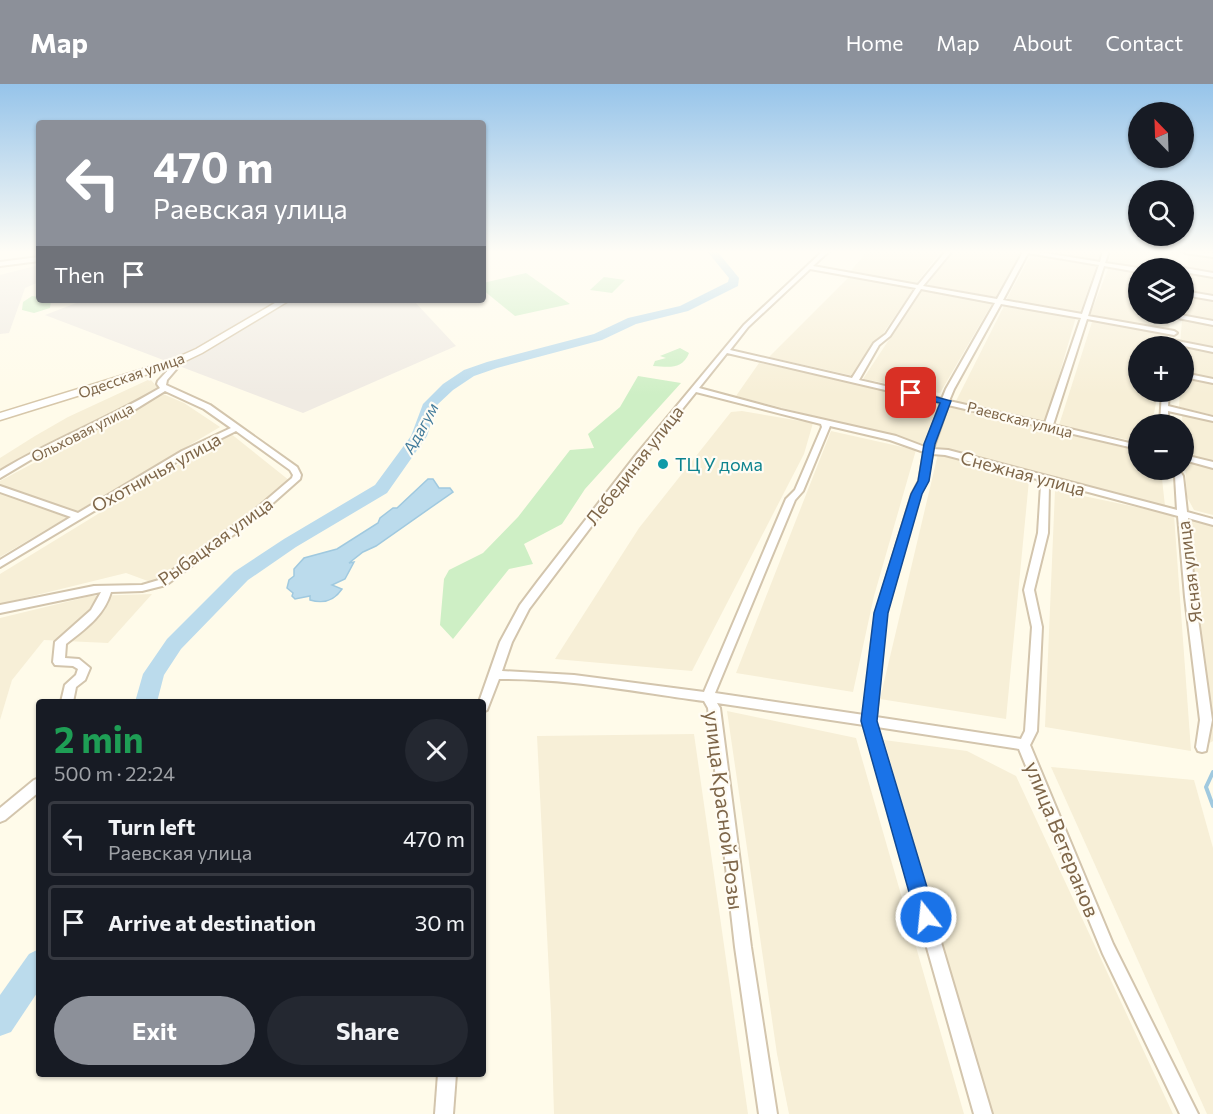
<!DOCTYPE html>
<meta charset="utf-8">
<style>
:root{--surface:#171b24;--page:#242831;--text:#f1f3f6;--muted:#9ea1a6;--line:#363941;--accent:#8c9099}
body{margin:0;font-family:Commissioner,sans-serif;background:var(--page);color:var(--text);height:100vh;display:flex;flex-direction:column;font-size:22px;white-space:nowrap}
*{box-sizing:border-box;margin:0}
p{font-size:20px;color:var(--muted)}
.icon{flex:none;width:33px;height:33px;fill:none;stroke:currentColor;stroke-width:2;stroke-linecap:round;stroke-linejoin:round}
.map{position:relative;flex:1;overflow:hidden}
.sheet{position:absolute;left:36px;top:615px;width:450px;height:378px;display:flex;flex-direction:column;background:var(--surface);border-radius:6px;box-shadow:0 2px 4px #0004}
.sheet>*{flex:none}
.banner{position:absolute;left:36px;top:36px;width:450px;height:183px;border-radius:6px;box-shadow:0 2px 4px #0004;background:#8c9099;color:#fff;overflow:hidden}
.needle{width:39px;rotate:337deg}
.fabs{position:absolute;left:1128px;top:18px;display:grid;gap:12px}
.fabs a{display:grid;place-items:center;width:66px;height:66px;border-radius:50%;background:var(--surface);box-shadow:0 2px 4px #0004;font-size:30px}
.pin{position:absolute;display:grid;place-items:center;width:51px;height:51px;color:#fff;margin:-26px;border-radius:12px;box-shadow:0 3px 9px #0006}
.me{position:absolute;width:66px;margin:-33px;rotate:344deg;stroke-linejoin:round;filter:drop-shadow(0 0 4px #0008)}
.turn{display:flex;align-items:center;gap:21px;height:126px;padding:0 18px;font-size:27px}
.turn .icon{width:78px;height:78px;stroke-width:2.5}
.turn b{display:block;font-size:42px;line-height:51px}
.then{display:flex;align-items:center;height:57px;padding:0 18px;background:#0003;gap:12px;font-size:22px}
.round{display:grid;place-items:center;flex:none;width:63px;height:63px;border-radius:32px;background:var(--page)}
.summary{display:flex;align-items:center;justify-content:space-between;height:102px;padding:0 18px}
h1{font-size:36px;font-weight:700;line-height:45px;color:#1e9e55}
.cta{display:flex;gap:12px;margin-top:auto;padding:12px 18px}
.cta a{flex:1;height:69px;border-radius:36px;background:var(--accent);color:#fff;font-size:24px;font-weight:700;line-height:69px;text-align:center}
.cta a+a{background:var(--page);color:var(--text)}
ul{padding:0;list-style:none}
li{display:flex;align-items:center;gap:18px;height:75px;margin:0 12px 9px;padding:0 6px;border:3px solid var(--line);border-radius:6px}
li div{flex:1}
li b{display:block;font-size:22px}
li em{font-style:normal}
header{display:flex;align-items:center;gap:36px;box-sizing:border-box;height:84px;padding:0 30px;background:var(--accent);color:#fff}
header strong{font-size:28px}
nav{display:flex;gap:33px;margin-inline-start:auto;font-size:21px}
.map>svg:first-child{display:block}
.residential{fill:#f7efd7}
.industrial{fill:#f0ebe3}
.green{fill:#ceefc5}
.water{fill:#bbdbec;stroke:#a0c9df;stroke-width:1.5}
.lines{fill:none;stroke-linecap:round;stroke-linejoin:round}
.stream{stroke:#a0c9df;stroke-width:4}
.river{fill:#bbdbec;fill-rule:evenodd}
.street-casing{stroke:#d3c5ad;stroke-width:4}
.secondary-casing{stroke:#d7c7aa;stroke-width:3}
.street{fill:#fff;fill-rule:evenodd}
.secondary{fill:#fff;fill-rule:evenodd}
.route{fill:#1a73e8;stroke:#114b97;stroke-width:1.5}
.culture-dot{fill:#0f9aa8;stroke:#fffcf3;stroke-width:2}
.labels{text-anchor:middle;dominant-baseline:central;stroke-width:4.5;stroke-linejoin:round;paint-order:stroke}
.far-street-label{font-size:15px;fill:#7e6649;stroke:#fffcf3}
.far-water-label{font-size:16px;font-style:italic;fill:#427b9b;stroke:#fffcf3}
.culture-label{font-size:18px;fill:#0d838f;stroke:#fffcf3;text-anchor:start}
.street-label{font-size:18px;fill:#7e6649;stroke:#fffcf3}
.near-street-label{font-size:21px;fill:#7e6649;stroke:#fffcf3}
</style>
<header>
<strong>Map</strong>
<nav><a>Home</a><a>Map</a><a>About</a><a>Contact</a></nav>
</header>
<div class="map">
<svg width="1213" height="1030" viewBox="0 0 1213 1030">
<rect width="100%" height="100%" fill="#fffbea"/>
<!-- residential -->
<g class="residential">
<path d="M867,167h74l-25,33 -66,-12z"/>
<path d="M953,167h63l6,1 -26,45 -69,-12z"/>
<path d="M1036,167h66l-3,11z"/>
<path d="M1112,167h67l-2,17 -39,1 -30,-5z"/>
<path d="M1189,167h24v164l-34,-8 1,-15h4v-46h-4l1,-14z"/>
<path d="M1032,169l65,11 -17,49 -74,-13z"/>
<path d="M1109,183l29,5v42h33l-2,16 -79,-15z"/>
<path d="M852,190l63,13 -61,89 -85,-19z"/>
<path d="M923,204l70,14 -53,91 -77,-14z"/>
<path d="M1005,220l71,13 -31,107 -89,-23z"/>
<path d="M1093,235l74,16 -2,11h-27v46h20l-6,32h-14v18l-79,-17z"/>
<path d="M759,279l112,23 267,65v19h23l4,36 -429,-110z"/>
<path d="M150,295l9,10 -109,53 -50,27v-11l35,-22 33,-19z"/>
<path d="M163,310l21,9 36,24 -220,130v-76z"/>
<path d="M742,327l71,12 -9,31 -112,217 -137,-12 84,-131 92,-116z"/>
<path d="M1182,331l31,7v93l-19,-5 -7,-13z"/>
<path d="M831,347l85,19 -42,146 -21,96 -117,-19z"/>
<path d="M230,349l60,48 -42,37 -92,66 -30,-11 -126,31v-30z"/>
<path d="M938,370l91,26 -23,239 -126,-20z"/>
<path d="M1055,406l119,25 17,236 -146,-24z"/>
<path d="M1182,429l31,8v220l-11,6z"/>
<path d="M152,510l-44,49 -64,-3 -32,40 -12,40v-102l91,-22z"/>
<path d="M727,627l129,27 108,376h-175l-12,-60z"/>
<path d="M694,650l54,380h-194l-3,-100 -14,-278z"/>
<path d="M884,656l83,11 49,25 157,338h-182z"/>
<path d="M1051,683l143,13 19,68v266h-6z"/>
</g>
<!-- industrial -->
<g class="industrial">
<path d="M39,181v17l-14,6 -16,45 -9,1v-59z"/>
<path d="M84,216h329l43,46 -153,67 -258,-98z"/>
</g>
<!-- green -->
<g class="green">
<path d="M526,189l44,31 -55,12 -32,-26v-7z"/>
<path d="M604,193l21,3 -13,13 -22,-3z"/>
<path d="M32,212l7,1v3h12l-1,8 -16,5 -12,-3 1,-8z"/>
<path d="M680,264l9,5c-7,17 -20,14 -36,13l2,-5 11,-3 -6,-2z"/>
<path d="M638,292l43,7 -96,106 -23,35 -38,20 9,20 -24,5 -56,70 -13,-14 4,-46 5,-9 34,-17 35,-36 52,-67 24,-2 -6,-14 32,-27z"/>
</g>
<!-- water -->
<path class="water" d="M428,395h5l6,9h11l3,4 -77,54 -13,6 -14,11 5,-1 -9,17 -13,6 10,4c-8,12 -18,15 -32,11v-4l-15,3 -3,-3 1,-3 -6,-5 2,-8 5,-4v-7l10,-11 33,-9 41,-26 2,-5 13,-10h4z"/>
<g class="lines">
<!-- stream -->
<path class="stream" d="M1213,688l-7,15 7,19"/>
<!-- river -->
<g class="river">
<path d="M707,167h10l22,27 -1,8 -50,25 -52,13 -34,16 -105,28 -23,8 -21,14 -16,15 -10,31 -40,57 -91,54 -48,33 -67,69 -17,26 -7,27h-22l8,-28 24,-35 67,-67 50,-33 91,-54 36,-49 12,-32 20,-20 21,-14 23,-8 107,-28 34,-16 52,-12 48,-24 1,-4z"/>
<path d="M39,865v41l-28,42 -11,4v-41l29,-41z"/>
</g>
<defs>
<g id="street">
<path d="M823,167h6l-16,15 105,19 28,-34h6l-29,35 74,13 26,-47 -2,-1h12l67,11 3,-11h6l-4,12 34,5 -1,4 -34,-6 -16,50 86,15 3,2 -3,2 -87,-16 -34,106 85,20v4l-190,-44 -15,44 15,1 229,60 -2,-34 -4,-6h8l4,6 4,36 26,7v6l-25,-7 7,79 17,123 -6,31 -4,1 -4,-1 -2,-4 4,-27 -15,-123 -7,-81 -131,-35 2,4 -1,48 -14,57 8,37 -5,104 -7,14 83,199 85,170h-18l-77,-160 -84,-205 -142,-22 115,387h-18l-110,-389 -147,-22 3,5 31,239 26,167h-18l-24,-167 -27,-239 -4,-7c-68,-9 -137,-23 -205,-22l-12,31 -4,2v-10h-4l21,-60 20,-37 18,-24 98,-126 108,-130zM1028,169l71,12 -17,49 -79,-14zM810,185l106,19 -30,46 -12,9 -22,35 -122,-28 18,-23zM921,205l74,14 -49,86 -4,10 -83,-19 20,-35 11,-9zM1001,220l80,14 -36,105 -96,-22 5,-12zM727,269l214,50 -16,44 -29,-11 -115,-26 -82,-22zM696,308l125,32 1,3 -27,63 -9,9 -82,193 -130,-17 -72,-4 10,-29 17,-33 113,-150zM830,342l60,14 34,12 -5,29 -7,13 -36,119 -12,102 -149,-22 80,-193 8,-9zM932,370l13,1 92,24 4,6 -3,48 -14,57 8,37 -7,104 -4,8 -145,-22 10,-104 34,-119 7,-13z"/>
<path d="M1182,167l31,2v4l-28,-4z"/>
<path d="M39,173v4l-39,5v-4z"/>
<path d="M1183,184h1l29,5v4l-29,-5z"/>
<path d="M1184,207l29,5v4l-29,-5z"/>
<path d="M1175,230l38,7v4l-40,-8 -1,-1z"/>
<path d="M1172,256l41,8v4l-43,-9 -1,-1z"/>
<path d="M170,277h6l3,5 -12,14 -1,5 44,20 87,62 4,8 -1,4 -44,39 -90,67 -24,6 -31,1c-7,24 -26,37 -45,52l-1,14 14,1 11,9 -5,12 -9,7 -3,15h-12l4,-17 11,-10 2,-6 -5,-3 -18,-1 -2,-3 2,-20 36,-32 10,-18 -101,21v-8l94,-19 48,-1 17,-5 91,-66 42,-36 1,-3 -3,-5 -54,-39 -48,24 -188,112v-7l71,-43 -71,-25v-6l78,27 104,-62 49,-23 -27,-19 -39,-18 -34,21 -94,44 -37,22v-7c51,-31 108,-52 160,-83l-3,-4 1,-3 12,-13z"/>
<path d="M1184,289l29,6v4l-29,-6z"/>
<path d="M1162,308h7l-1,14 45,11v4l-45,-10v13h-8z"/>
<path d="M1184,371l29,7v6l-29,-8z"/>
<path d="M39,694v14l-34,28 -5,2v-14l34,-28z"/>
<path d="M438,990h18l-3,40h-18z"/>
</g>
<path id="secondary" d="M280,216h10l-88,53 -25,12 -177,55v-7l169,-52 27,-12z"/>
</defs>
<!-- street casing -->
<use href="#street" class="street-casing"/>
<!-- secondary casing -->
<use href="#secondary" class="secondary-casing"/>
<!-- street -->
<use href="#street" class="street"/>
<!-- secondary -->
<use href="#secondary" class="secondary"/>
</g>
<!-- sky -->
<linearGradient id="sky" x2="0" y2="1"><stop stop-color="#96c4ea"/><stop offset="0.54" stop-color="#fffdf6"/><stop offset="1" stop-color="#fffdf6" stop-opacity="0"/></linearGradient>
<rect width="1213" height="311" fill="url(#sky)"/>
<!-- route -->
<path class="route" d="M911,306l40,11 -16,43 -6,37 -7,13 -34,119 -11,108 59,196 -3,7 -7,3 -7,-3 -3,-7 -55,-196 13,-108 37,-119 7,-13 6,-37 16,-41 -33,-8v-4z"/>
<!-- markers -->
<circle class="culture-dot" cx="663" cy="380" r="6"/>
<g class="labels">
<!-- far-street labels -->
<g class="far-street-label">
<text transform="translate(131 291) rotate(-19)">Одесская улица</text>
<text transform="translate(1020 335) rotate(14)">Раевская улица</text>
<text transform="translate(82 348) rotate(-27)">Ольховая улица</text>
</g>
<!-- far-water labels -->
<g class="far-water-label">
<text transform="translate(420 344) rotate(-61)">Адагум</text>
</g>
<!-- culture labels -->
<g class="culture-label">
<text x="675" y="380">ТЦ У дома</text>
</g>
<!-- street labels -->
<g class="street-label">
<text transform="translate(634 381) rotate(-52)">Лебединая улица</text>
<text transform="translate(156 388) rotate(-29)">Охотничья улица</text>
<text transform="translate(1023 389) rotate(15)">Снежная улица</text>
<text transform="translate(215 457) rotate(-36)">Рыбацкая улица</text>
<text transform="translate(1189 488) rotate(-97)">Ясная улица</text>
</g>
<!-- near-street labels -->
<g class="near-street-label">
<text transform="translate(725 726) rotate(83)">улица Красной Розы</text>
<text transform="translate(1063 755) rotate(68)">улица Ветеранов</text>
</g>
</g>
</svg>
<div class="fabs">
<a><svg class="needle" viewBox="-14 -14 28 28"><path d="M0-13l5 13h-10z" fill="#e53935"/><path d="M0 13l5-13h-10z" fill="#9ea1a6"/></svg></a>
<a><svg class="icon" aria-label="search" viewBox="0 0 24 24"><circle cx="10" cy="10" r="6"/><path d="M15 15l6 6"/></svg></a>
<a><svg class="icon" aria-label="layers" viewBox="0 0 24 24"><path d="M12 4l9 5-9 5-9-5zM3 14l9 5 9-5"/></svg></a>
<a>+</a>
<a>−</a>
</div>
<div class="pin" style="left:911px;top:309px;background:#d93025"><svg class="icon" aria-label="arrive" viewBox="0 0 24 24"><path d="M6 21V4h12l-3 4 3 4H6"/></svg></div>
<svg class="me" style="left:926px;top:833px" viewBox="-20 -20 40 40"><circle r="17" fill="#1a73e8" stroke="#fff" stroke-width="3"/><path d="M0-11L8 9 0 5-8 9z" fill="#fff"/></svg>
<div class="banner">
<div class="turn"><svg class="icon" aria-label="left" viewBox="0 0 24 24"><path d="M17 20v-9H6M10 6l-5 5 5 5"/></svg><div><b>470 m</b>Раевская улица</div></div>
<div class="then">Then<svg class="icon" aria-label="arrive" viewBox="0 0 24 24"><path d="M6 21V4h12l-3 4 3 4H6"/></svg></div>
</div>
<section class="sheet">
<div class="summary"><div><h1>2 min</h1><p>500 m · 22:24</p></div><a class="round"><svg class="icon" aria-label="close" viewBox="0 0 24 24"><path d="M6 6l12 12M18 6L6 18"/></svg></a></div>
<ul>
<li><svg class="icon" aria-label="left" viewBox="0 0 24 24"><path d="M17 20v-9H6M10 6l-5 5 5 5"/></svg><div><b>Turn left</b><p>Раевская улица</p></div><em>470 m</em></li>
<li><svg class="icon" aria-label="arrive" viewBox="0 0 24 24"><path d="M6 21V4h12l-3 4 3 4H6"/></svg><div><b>Arrive at destination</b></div><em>30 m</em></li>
</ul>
<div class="cta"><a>Exit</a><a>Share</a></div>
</section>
</div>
